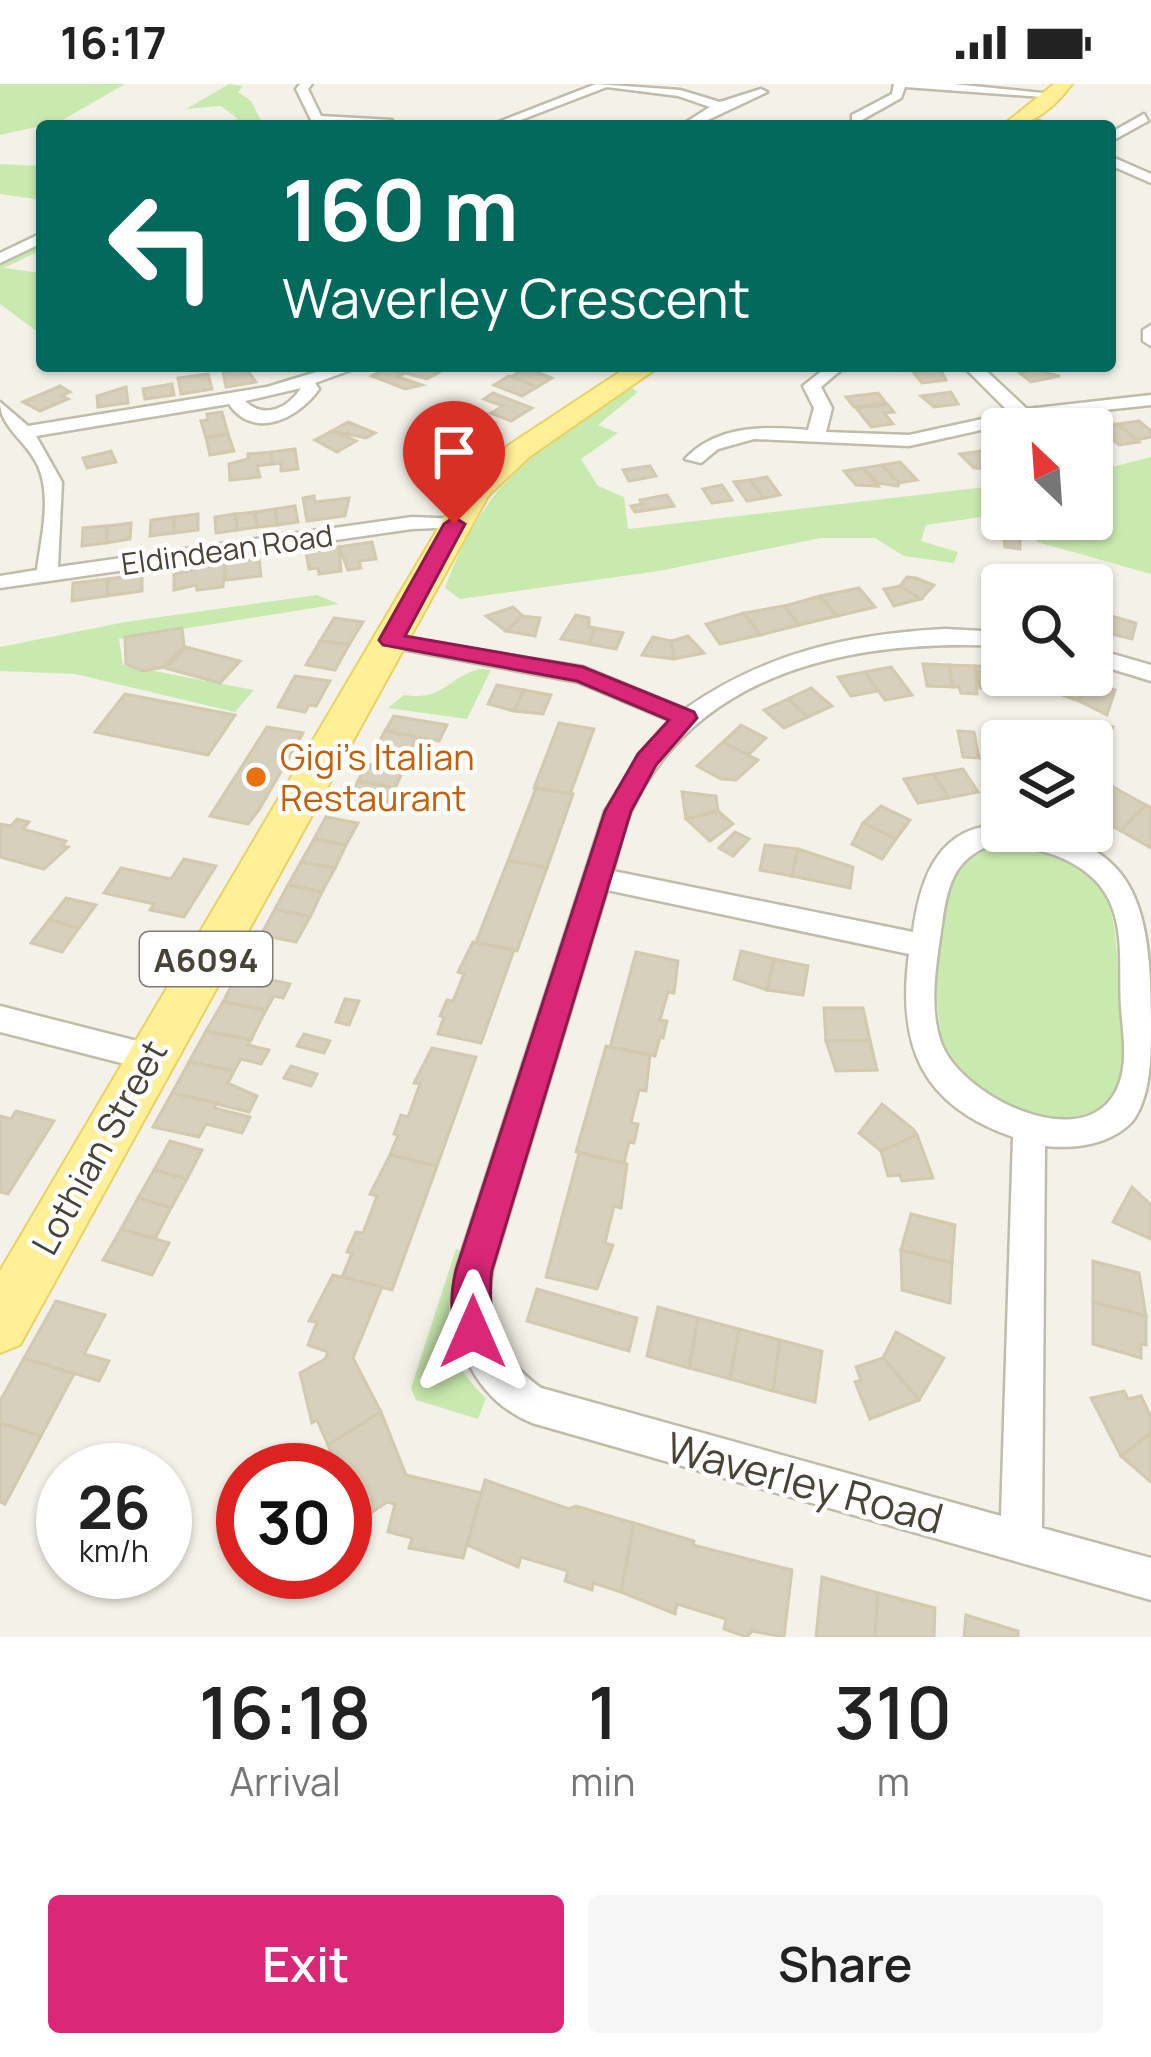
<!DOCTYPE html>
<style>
:root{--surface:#fff;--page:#f6f6f6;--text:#222;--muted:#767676;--accent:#db2777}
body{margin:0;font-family:Manrope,sans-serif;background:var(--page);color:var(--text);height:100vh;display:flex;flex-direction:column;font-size:45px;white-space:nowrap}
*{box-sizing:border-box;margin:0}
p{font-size:39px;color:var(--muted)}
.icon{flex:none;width:66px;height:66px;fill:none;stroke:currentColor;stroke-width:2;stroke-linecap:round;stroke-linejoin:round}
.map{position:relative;height:1553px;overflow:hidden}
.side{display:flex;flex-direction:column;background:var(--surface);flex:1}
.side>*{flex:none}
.hud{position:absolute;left:36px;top:36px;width:1080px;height:252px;border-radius:12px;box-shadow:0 3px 9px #0004;background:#00695c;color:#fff;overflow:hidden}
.needle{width:78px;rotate:335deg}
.fabs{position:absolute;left:981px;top:324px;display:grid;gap:24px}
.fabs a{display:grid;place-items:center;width:132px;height:132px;border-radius:12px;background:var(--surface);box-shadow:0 3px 9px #0004;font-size:60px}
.speed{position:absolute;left:36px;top:1359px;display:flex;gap:24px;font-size:60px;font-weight:700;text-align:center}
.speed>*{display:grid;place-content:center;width:156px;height:156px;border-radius:50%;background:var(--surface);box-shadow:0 3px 9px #0004;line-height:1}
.speed small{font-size:30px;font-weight:400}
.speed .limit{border:18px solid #d22;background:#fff;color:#111}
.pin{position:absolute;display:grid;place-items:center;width:102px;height:102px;color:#fff;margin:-123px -51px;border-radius:50% 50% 50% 0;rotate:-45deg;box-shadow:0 0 12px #0007}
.pin .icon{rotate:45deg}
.me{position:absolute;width:132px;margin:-66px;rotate:0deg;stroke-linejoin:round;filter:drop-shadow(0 0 9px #0008)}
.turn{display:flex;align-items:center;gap:42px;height:252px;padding:0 48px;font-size:54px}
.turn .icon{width:156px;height:156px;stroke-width:2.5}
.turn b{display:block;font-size:84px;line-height:102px}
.eta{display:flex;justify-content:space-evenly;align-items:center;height:204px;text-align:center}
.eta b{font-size:72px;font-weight:600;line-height:84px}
.primary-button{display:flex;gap:24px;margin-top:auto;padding:24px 48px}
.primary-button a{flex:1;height:138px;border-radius:12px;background:var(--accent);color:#fff;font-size:48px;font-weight:600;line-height:138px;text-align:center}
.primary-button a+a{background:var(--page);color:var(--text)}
.status{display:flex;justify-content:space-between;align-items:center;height:84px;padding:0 60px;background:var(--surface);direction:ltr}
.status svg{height:33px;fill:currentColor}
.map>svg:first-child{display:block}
.green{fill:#c8eaaf}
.building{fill:#d7d0bc;stroke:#d2c9af;stroke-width:3}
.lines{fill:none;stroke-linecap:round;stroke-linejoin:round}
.minor-casing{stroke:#c0bcaa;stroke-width:5}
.primary-casing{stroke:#e9d261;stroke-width:4}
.minor{fill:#fff;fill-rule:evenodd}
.primary{fill:#ffef96;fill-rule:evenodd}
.route{fill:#db2777;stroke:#8e194d;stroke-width:3}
.food-dot{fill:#e8710a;stroke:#fff;stroke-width:4.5}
.labels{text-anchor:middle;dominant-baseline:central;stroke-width:9;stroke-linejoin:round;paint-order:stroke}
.far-street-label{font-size:30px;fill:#484336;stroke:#fff}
.shield{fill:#fff;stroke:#7f7b72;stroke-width:3}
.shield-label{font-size:33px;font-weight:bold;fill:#484336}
.food-label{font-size:36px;fill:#c56008;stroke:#fff;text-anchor:start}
.street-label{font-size:36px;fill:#484336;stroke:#fff}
.near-street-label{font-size:42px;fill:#484336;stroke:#fff}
</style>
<div class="status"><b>16:17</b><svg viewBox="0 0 49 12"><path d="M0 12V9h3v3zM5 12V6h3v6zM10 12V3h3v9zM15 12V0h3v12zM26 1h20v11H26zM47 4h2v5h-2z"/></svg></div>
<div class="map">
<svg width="1151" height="1553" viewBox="0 0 1151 1553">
<rect width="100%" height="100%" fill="#f4f2e8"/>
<!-- green -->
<g class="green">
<path d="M0,0h125l-66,38 -59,13z"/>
<path d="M229,0l14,2 -5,6 13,9 13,25h-107c23,-12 55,1 81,-7l-17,-13 -35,3z"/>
<path d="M0,80l42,2v34l-42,-6z"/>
<path d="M42,157l-5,11 -33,16 38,5v62l-42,-31v-41z"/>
<path d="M629,302l9,6 -40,33 20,8 -37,26 17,27 26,11 4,32 374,-44v29l-76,11 -5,16 37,11 -4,11 -50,-7 -29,-18h-55l-161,33 -199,28 -15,-11c39,-109 95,-139 184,-202z"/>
<path d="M1151,373v117l-114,-32 -12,-23h67v-47z"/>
<path d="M317,511l22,9 -220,35 4,26 131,25 -19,22 -160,-38 -75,-3v-24l125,-25z"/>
<path d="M479,585l12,1 -24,49 -79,-11 16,-13c40,6 41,-16 75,-26z"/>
<path d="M1012,760c102,18 103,54 107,147 1,25 8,56 2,82 -16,79 -130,38 -166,-2 -27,-31 -22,-170 0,-204 12,-18 37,-22 57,-23z"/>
<path d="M456,1165l5,2c-16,57 -24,103 25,147l-8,21 -62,-19 -5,-12z"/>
</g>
<!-- building -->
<g class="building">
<path d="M419,282l19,7 -11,6 -40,-11z"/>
<path d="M1038,282l8,7 14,3 -29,6 -11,-9z"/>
<path d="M387,284l16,6 -5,3 24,8 -17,4 -33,-13z"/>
<path d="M246,285l10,13 -30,5 -3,-15z"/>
<path d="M940,285l6,11 -24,3 -9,-11z"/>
<path d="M523,286l11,1 18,7 -15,9 -26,-10z"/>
<path d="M208,290l4,15 -31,5 -3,-16z"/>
<path d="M509,292l2,1 26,10 -15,9 -28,-11z"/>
<path d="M172,300l2,11 -29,4 -2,-10z"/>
<path d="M60,302l10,6 -9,4 7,3 -28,12 -17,-9z"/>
<path d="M126,303l2,16 -30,4 -1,-11z"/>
<path d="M951,308l7,12 -24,3 -13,-11z"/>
<path d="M493,309l39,15 -21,13 -20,-8 12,-7 -19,-7z"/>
<path d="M878,309l8,10 -32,4 -8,-10z"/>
<path d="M888,321l6,7 -10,1 9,11 -22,3 -15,-19z"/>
<path d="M222,328l6,22 -22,4 -5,-17 7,-1 -1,-6z"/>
<path d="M473,331l22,8 -10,7 15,5 -19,14 -38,-15 8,-5 13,5 4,-3 -12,-5z"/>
<path d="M1139,337l12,10v6l-14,3 -19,-16z"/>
<path d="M348,338l22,9 5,2 -9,5 -34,-7z"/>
<path d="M1118,340l19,16 2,2 -20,3 -23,-19z"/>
<path d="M332,347l15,6 9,4 -19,11 -22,-12z"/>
<path d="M228,350l6,17 -24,4 -4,-17z"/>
<path d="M452,360l15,2 11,4 -8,11 -41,-5 8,-10 12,2z"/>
<path d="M295,365l3,20 -17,2v-8l-9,1 -1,-12z"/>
<path d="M111,367l5,11 -29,6 -4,-10z"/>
<path d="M981,367l18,18 -25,-1 -14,-14z"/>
<path d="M271,368l1,12 -15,2 3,11 -30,3 -1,-16 19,-5v-5z"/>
<path d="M900,378l17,18 -18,3 -17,-18z"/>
<path d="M882,381l17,18 -1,3 -20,-3 -14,-15z"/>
<path d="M650,382l6,10 -27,5 -6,-11z"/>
<path d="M862,384l16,18 -22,-1 -12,-14z"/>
<path d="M767,393l13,18 -16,3 -14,-18z"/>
<path d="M750,396l14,18 -17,3 -13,-19z"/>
<path d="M722,401l10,15 -20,3 -9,-14z"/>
<path d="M667,411l7,11 -39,6 -4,-6 11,-2 -2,-4z"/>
<path d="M314,412l1,6 34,-4 -4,18 -38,5 -4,-23z"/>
<path d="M295,422l3,16 -21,3 -2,-16z"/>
<path d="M275,425l2,16 -20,2 -2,-15z"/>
<path d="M255,428l2,15 -20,3 -2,-16z"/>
<path d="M198,430v16l-24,3v-16z"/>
<path d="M235,430l2,16 -21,3 -1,-16z"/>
<path d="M174,433v16l-24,3 1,-16z"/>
<path d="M131,439l-1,16 -24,4 1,-17z"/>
<path d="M1003,440l16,1 1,24 -15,-2z"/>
<path d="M107,442l-1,17 -24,3 1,-18z"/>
<path d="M372,458l4,17 -17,2 2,7 -13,2 -9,-23z"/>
<path d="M339,463l2,24 -22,3 -1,-6 -9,1 -3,-17z"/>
<path d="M259,474l2,18 -35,4 -1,-17z"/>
<path d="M225,479l-2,24 -26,3 -1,-5 -22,5v-16z"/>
<path d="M142,490v17l-35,5 1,-17z"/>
<path d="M907,493l9,1 18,7 -13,14 -21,-13z"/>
<path d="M108,495l-1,17 -35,5 1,-18z"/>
<path d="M900,502l21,13 -27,7 -10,-17z"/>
<path d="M859,504l16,19 -38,9 -17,-20z"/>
<path d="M820,512l17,20 -38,9 -15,-19z"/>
<path d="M784,522l15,19 -39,10 -16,-22z"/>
<path d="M513,523l10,9 -17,15 -20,-15z"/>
<path d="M744,529l16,22 -40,9 -14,-20z"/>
<path d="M576,531l13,3v9l6,1 -6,16 -28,-5z"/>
<path d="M1108,531l28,8 -4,16 -29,-7z"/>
<path d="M523,532l17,2 -5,18 -29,-5z"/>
<path d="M334,534l29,4 -14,23 -29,-4z"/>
<path d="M182,544l2,18 -20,21 -21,4 -17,-7 -1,-27z"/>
<path d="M595,544l28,5 -7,16 -27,-5z"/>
<path d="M688,552l16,17 -30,6 -3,-18z"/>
<path d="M653,553l18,4 3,18 -32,-4z"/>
<path d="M320,557l29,4 -14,25 -29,-5z"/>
<path d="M186,563l54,14 -20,22 -55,-15z"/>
<path d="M923,580l26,1 4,22 -26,-1z"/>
<path d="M949,581l26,1 2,28 -16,-1 -2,-6h-6z"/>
<path d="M975,582l26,1 5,22 -26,-1z"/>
<path d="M891,583l21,28 -27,5 -20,-28z"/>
<path d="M865,588l13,19 -27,5 -13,-19z"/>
<path d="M1002,591h26l5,16 -27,-2z"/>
<path d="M1057,591l29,7 -7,19 -28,-10z"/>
<path d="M295,592l35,5 -14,25 -7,-1 -4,7 -27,-5z"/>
<path d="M1086,598l29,8 -8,25 -28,-14z"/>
<path d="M497,601l27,5 -10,21 -26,-7z"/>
<path d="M811,604l21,18 -24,11 -20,-18z"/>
<path d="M524,606l27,5 -8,19 -29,-3z"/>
<path d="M125,610l110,21 -27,40 -113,-23z"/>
<path d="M788,615l20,18 -24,11 -20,-18z"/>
<path d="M394,632l53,9 -8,16 -54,-10z"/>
<path d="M559,639l35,6 -24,65 -36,-6z"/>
<path d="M1099,639l14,4 -10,22 -12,-8z"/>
<path d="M741,641l25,13 -18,17 -25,-13z"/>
<path d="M267,643l36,6 -44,77 -11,14 -38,-8z"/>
<path d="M385,647l32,6 -8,17 -33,-6z"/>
<path d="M958,647l16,1 5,26 -16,-1z"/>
<path d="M723,658l35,18 -22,20 -15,-1 -24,-13z"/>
<path d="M984,675l18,3v29l-14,-5z"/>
<path d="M367,680l36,7 -8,17 -37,-7z"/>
<path d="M963,685l15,23 -30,6 -14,-24z"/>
<path d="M934,690l14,24 -30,5 -14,-24z"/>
<path d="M358,697l37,7 -10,18 -36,-7z"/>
<path d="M1106,699l40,22 -25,26 -29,-16v-17z"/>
<path d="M536,704l37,6 -26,74 -39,-7z"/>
<path d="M682,708l34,4 2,15 -32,8z"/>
<path d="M1146,721l5,3v40l-30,-17z"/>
<path d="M881,722l29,14 -14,19 -33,-16z"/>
<path d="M718,727l15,13 -23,17 -24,-22z"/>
<path d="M326,733l32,6 -12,22 -32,-6z"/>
<path d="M17,735l12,3 -6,7 43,12 -4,5 6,1 -24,22 -44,-12v-33l11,2z"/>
<path d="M863,739l33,16 -14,20 -30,-15z"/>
<path d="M735,748l14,7 -16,17 -14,-8z"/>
<path d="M314,755l32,6 -11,23 -34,-6z"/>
<path d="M765,761l33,4 -6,27 -32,-6z"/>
<path d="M798,765l55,18 -3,21 -58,-12z"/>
<path d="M184,775l32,7 -32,51 -34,-7 4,-6 -50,-11 17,-25 50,11z"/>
<path d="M508,777l39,7 -30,83 -41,-9z"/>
<path d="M301,778l34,6 -13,24 -34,-7z"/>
<path d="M288,801l34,7 -12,25 -35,-8z"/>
<path d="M66,814l30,7 -17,23 -30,-8z"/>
<path d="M275,825l35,8 -14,25 -35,-7z"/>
<path d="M49,836l30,8 -17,24 -31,-9z"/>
<path d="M473,858l41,8 -33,93 -43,-9 6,-17 -4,-1 7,-16 6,1 11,-27 -6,-2z"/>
<path d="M741,867l33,8 -7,31 -33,-11z"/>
<path d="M636,868l42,9 -4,32 -6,-1 -8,28 7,1 -4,17 -3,-1 -5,19 -45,-9z"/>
<path d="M774,875l34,7 -5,29 -36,-5z"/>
<path d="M238,889l43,9 9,2 -7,14 -9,-2 -8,14 -43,-8z"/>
<path d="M345,915l14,2 -10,24 -13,-3z"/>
<path d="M223,918l43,8 -15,30 -45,-9z"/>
<path d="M824,924h39l7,32 -44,1z"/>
<path d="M206,947l45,9 -3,5 21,5 -8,14 -20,-5 -7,12 -45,-9z"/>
<path d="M304,950l26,7 -6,12 -27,-7z"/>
<path d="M870,956l7,30 -41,1 -10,-30z"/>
<path d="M606,962l44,9 -4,36 -7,-1 -8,33 7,1 -4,19 -5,-1 -5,21 -48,-11z"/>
<path d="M432,964l44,9 -39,109 -47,-11 8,-20 -4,-1 7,-19 7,2 12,-33 -6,-1z"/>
<path d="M189,978l45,9 -6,12 29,13 -8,16 -77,-19z"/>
<path d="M291,982l26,8 -6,12 -27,-8z"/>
<path d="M172,1009l45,10 -3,5 36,9 -8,16 -36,-9 -7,13 -46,-10z"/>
<path d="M882,1020l31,25 4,6 -36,16 -22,-18z"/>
<path d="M16,1027l38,10 -46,73 -8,-2v-76l11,3z"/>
<path d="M917,1051l16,43 -31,3 -2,-6 -12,1 -7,-25z"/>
<path d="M170,1057l32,9 -15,29 -33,-9z"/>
<path d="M579,1069l48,11 -6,44 -7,-2 -9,37 8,2 -16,44 -51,-12z"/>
<path d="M390,1071l47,11 -45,124 -50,-13 10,-24 -5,-1 9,-20 7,1 14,-37 -7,-2z"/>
<path d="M154,1086l33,9 -16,29 -33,-10z"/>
<path d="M1132,1103l19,18v34l-38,-17z"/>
<path d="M138,1114l33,10 -16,31 -34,-10z"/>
<path d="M911,1130l44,11 -3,38 -51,-13z"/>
<path d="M121,1145l48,14 -17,32 -49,-15z"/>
<path d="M901,1166l51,13 -2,40 -48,-13z"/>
<path d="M1093,1177l46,12 7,43 -53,-14z"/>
<path d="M333,1191l49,12 -29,71 28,54 -53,33 -11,-25 -5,3 -12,-50 25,-14 3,-7 -20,-7 9,-23 -8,-1z"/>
<path d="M537,1205l100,29 -8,33 -102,-30z"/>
<path d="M56,1217l49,14 -21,39 25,7 -10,20 -75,-23z"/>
<path d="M1093,1218l53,14v29l-5,-1v14l-48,-14z"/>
<path d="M658,1223l40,11 -9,50 -42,-12z"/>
<path d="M698,1234l41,11 -9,50 -41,-11z"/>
<path d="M739,1245l41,11 -7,51 -43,-12z"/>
<path d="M896,1248l48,26 -25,42 -36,-42z"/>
<path d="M780,1256l42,11 -7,51 -42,-11z"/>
<path d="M24,1274l50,16 -33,62 -41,-13v-22z"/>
<path d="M883,1274l36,42 -49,19 -15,-37 6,-2 -5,-13z"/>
<path d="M1124,1307l4,8 13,-3 10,21v16l-30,23 -30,-58z"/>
<path d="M381,1328l25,63 76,18 -19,65 -54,-10 3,-10 -24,-6 7,-28 -8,-2 -25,17 -12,-26 -5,3v-26h-8l-9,-25z"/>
<path d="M0,1339l41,13 -36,68 -5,-2z"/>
<path d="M1151,1349v49l-30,-26z"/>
<path d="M485,1396l84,29 7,-3 58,17 -13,69 -28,-9 -1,7 -27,-9 3,-10 -47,-14 -3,10 -51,-22z"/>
<path d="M634,1439l60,18 -1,4 99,25 -8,67 -32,-6 -5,6 -23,-8 2,-10 -49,-15 -2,10 -54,-22z"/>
<path d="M822,1493l56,16 -3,44h-59z"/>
<path d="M878,1509l57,15 -1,29h-59z"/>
<path d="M966,1531l52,16v6h-54z"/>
</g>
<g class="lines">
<defs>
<g id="minor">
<path d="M300,0h12l-4,5 13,27 71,4 -5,6h-73l-18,-37z"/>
<path d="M596,0l84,6 40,12 41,-13 6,3 -72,34h-15l30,-19 -32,-11 -71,-9 -102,39h-17z"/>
<path d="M894,0h59l109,11 -6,3 -151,-11 -4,11 -41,23h-8v-6l40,-21z"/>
<path d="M1144,30l4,7 -38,21v-9z"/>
<path d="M1019,33l26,6 2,3 -32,-2z"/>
<path d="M1110,72l41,18v9l-41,-18z"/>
<path d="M42,149v10l-42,20v-10z"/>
<path d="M1151,241v21l-8,-5v-11z"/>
<path d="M336,282h26l-47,17 4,6c-20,29 -65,52 -90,15l-193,32 26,46 -4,85 354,-50 49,2v8l-49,2 -412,59v-12l37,-6c4,-32 15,-73 1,-104 -11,-25 -38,-38 -38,-64l28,24 239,-39zM301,304c-13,20 -36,32 -56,13z"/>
<path d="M828,282l13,4 -20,17 11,21 -6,24 83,3 101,-22 -47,-47h18l46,43 124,-14v10l-112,12 -130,29 -155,-7 -36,10 -17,14 -16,-4c32,-34 79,-33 123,-29l6,-22 -11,-22z"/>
<path d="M945,545l57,3v14c-142,-7 -302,21 -370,163 -9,19 -13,42 -19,62l300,61c7,-53 25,-107 89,-107v6c137,0 149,77 149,193 0,33 0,73 -19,98 -23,23 -56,27 -87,24l-3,382 109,30v42l-619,-177c-61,-25 -86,-91 -76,-153l149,-459 35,-56 31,-34 -93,-39 -187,-35 -8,-2v-10l200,32 102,42c80,-56 164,-75 260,-80zM991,761c49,0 110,16 124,71 8,29 4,61 6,91 2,29 9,63 -8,89 -38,58 -155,-3 -172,-54 -13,-37 -4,-81 1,-118 5,-36 11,-65 49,-79zM607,806l302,64c-12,92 12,151 104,183l-12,379 -460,-128c-43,-31 -57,-66 -49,-118z"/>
<path d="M1092,564l59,17v16l-59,-18z"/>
<path d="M0,922l149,38 11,4 5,9 -5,9 -11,4 -149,-38z"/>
</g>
<g id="primary">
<path d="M1054,0h18c-19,25 -39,42 -70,42z"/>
<path d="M629,282h31l-131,91 -41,39 -468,849 -20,8v-82l460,-780 49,-46z"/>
</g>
</defs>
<!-- minor casing -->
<use href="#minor" class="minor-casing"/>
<!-- primary casing -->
<use href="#primary" class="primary-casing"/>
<!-- minor -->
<use href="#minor" class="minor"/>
<!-- primary -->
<use href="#primary" class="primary"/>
</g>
<!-- route -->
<path class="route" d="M454,433l11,7 -60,112 178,31 111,45 3,6 -41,47 -25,46 -139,459c-5,25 4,52 -6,75l-13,6 -13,-6c-10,-23 -10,-50 -4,-75l149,-459 33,-57 31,-34 -92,-39 -194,-36 -4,-5 65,-116z"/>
<!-- markers -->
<circle class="food-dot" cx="256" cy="693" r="12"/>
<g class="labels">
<!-- far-street labels -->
<g class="far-street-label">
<text transform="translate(227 465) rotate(-8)">Eldindean Road</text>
</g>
<!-- shield labels -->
<rect class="shield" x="140" y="848" width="132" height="54" rx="9"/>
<g class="shield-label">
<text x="206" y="875">A6094</text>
</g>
<!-- food labels -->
<g class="food-label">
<text x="280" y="672">Gigi's Italian<tspan x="280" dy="41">Restaurant</tspan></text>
</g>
<!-- street labels -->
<g class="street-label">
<text transform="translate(99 1063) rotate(-61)">Lothian Street</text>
</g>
<!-- near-street labels -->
<g class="near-street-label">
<text transform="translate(805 1398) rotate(15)">Waverley Road</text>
</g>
</g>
</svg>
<div class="fabs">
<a><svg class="needle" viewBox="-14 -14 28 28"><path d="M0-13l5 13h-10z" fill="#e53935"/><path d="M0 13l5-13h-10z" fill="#767676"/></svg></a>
<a><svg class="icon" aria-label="search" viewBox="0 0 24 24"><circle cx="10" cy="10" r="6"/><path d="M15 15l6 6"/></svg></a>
<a><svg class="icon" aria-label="layers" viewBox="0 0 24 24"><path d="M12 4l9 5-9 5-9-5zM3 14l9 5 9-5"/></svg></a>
</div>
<div class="speed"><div>26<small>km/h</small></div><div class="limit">30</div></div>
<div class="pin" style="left:454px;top:440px;background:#d93025"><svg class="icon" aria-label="arrive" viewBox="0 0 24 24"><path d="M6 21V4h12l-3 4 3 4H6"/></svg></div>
<svg class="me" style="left:473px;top:1248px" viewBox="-20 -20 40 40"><path d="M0-17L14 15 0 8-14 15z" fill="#db2777" stroke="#fff" stroke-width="4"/></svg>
<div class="hud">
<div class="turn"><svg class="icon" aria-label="left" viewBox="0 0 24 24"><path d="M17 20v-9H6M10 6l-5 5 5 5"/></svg><div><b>160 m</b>Waverley Crescent</div></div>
</div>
</div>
<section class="side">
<div class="eta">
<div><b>16:18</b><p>Arrival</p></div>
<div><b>1</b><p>min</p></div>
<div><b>310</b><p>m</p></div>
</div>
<div class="primary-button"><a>Exit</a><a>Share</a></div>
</section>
